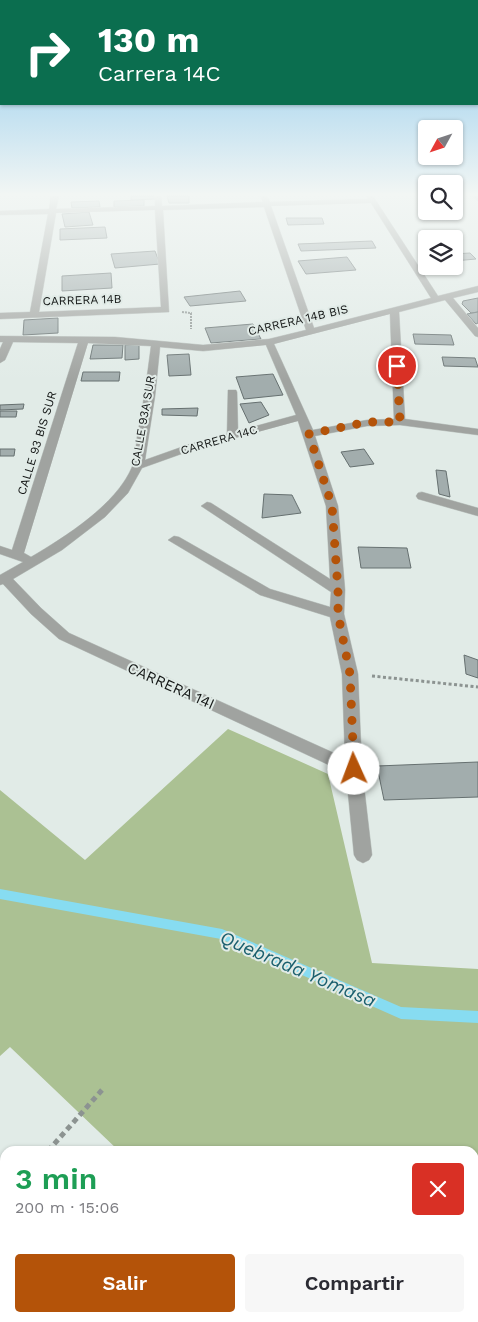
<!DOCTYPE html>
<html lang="es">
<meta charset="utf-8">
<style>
:root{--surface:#fff;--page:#f7f7f7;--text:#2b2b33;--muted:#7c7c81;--accent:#b45309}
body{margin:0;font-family:"Work Sans",sans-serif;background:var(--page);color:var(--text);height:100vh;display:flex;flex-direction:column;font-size:19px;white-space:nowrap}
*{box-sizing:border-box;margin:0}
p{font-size:16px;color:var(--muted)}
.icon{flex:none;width:28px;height:28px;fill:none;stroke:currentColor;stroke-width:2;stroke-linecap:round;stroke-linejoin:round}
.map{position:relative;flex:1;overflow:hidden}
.details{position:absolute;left:0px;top:1146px;width:479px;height:176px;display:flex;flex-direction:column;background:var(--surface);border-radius:15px 15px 0 0;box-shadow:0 1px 4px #0004}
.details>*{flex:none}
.hud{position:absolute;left:0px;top:0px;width:479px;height:105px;box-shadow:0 1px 4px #0004;background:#0b6e4f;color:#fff;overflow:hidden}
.needle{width:32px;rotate:230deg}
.buttons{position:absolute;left:418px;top:120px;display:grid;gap:10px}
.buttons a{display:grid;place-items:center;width:45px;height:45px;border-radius:5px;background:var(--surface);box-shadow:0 1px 4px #0004;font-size:25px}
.pin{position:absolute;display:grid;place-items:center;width:42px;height:42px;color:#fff;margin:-21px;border:2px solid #fff;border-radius:50%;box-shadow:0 1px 5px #0007}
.me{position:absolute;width:55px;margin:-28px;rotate:358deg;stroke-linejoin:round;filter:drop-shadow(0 0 4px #0008)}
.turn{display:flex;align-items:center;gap:18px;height:105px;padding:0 15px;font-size:22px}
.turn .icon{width:65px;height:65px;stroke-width:2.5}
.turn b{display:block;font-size:35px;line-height:42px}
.round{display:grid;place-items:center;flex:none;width:52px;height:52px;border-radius:5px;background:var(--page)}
.summary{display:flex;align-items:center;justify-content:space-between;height:85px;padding:0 15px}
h1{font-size:30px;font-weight:600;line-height:38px;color:#1e9e55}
.action{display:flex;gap:10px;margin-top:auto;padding:10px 15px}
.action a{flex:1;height:58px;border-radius:5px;background:var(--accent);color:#fff;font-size:20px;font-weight:600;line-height:58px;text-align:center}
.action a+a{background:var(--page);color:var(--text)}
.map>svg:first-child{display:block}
.green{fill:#abc193}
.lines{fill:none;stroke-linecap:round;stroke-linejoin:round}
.stream{fill:#87dcf1;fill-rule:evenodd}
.building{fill:#a2adad;stroke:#667070}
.minor-casing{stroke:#c0c9c5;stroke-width:1}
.path-far2{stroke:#8c9391;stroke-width:2;stroke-dasharray:2 1;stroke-linecap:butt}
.path-far1{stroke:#8c9391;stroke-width:3;stroke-dasharray:3 2.5;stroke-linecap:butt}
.path{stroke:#8c9391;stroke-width:5;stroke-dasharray:5.5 4;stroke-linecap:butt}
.minor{fill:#a0a3a0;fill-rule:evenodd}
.route{stroke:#b45309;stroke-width:9;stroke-dasharray:0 16.2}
.labels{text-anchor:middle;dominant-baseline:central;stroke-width:4;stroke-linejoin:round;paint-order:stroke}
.far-street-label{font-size:12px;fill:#131615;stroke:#e1ebe7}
.street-label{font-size:15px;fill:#131615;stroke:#e1ebe7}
.near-water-label{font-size:19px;font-style:italic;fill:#1a5f6e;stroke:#e1ebe7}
</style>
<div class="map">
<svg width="478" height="1322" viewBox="0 0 478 1322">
<rect width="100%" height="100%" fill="#e1ebe7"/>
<!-- green -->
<path class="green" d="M228,729l100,45 44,189 106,6v303l-4,-4v-117h-355l-109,-104 -10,9v-266l85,70z"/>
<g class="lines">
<!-- stream -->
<path class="stream" d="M0,889l222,40 179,78 77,4v12l-77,-4 -180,-80 -221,-40z"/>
</g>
<!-- building -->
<g class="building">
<path d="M131,196h24v3l-24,1z"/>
<path d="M167,196h22v7h-20z"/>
<path d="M144,200v6l-30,1v-6z"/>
<path d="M99,201l1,6 -28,1 -1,-6z"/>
<path d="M89,212l4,13 -28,2 -3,-13z"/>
<path d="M286,218h36l2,6 -36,1z"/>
<path d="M105,227l2,11 -47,2v-11z"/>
<path d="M372,241l4,7 -75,3 -3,-7z"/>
<path d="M155,251l5,13 -45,4 -4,-14z"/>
<path d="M470,253l6,6 -22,2v-7z"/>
<path d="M347,257l9,13 -50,4 -8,-13z"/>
<path d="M111,273l1,15 -50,3v-15z"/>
<path d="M240,291l6,10 -56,5 -6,-9z"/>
<path d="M478,298v14l-7,1 -9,-9 1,-3z"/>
<path d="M478,312v11l-2,1 -9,-10z"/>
<path d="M58,318v15l-35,2 1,-15z"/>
<path d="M253,324l8,15 -50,4 -6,-15z"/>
<path d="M413,334l38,1 3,10 -39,-1z"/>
<path d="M93,345h30l-1,13 -32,1z"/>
<path d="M125,345h14v14l-14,1z"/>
<path d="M189,354l2,21 -22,1 -2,-21z"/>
<path d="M442,357l33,1 3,9 -34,-1z"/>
<path d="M83,372h37l-1,9h-38z"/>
<path d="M273,374l10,21 -39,4 -8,-22z"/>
<path d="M261,402l8,13 -20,8 -9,-19z"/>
<path d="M24,404l-1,5 -23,1v-5z"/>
<path d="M198,408l-1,8 -35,-1v-6z"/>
<path d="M0,411h17l-1,6h-16z"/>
<path d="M0,449h15l-1,7h-14z"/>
<path d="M364,449l10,15 -24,3 -9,-15z"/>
<path d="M436,470l10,1 4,26 -11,-3z"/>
<path d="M264,494l28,1 9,18 -39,5z"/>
<path d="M358,547l49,1 4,20h-50z"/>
<path d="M464,655l14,5v18l-12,-4z"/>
<path d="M478,762v35l-94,3 -7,-34z"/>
</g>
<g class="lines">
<defs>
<g id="minor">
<path d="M51,196h8l-3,13 99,-3v-10h6l1,10 101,-4 -2,-6h6l3,6 98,-3 -1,-3h6l65,100 40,-10v6l-25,6 25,30v9l-3,-1 -30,-36 -46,12 6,107 73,10v6l-78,-10 -33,1 -52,10 23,70 7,84 -1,24 14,60 4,95 10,86 -3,5 -6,3 -6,-3 -3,-5 -8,-82 -287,-134 -28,-25 -28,-30 -3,1v-10l23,-13 -23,-8v-8l12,4 66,-207 -65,-1 -8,18 -5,3v-14l3,-7h-3v-6l115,1 88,8 66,-6 37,-9 -42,-123 -101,3 6,102 -169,7v-6l30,-1 18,-98 -48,1v-4l49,-2zM371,203l60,95 -117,30 -43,-122zM155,210l6,97 -122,5 17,-99zM390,314l4,105 -27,1 -54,10 -39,-86zM88,343l63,3c-4,31 -8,61 -14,91 -1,9 -2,21 -5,30 -16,38 -67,70 -101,90l-7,-4zM266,345l30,70 -58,16 -1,-39 -1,-2h-8l-1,44 -37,10 -45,16 10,-64 5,-49 43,4zM298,421l28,85 4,73 -119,-76 -4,-1 -6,4 130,86 -1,15 -60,-18 -91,-52 -5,-1 -6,4 92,55 70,22 12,57 3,84 -276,-125 -28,-25 -28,-29 49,-29 43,-33 23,-24 14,-25 56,-20z"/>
<path d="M472,196h6v5z"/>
<path d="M422,492l56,16v8l-60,-17 -2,-3 2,-3z"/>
<path d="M206,1318h27l-2,4h-27z"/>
</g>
</defs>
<!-- minor casing -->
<use href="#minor" class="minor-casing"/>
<!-- path-far2 -->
<path class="path-far2" d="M182,312l9,1v16"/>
<!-- path-far1 -->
<path class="path-far1" d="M372,676l106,11"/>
<!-- path -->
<g class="path">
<path d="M48,1151l54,-61"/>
<path d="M474,1174l4,-1"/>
<path d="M0,1205l5,-5"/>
</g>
<!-- minor -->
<use href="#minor" class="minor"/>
</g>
<!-- sky -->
<linearGradient id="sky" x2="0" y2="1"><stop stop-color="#81c4ec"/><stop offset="0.51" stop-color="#f2f6f4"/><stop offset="1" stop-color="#f2f6f4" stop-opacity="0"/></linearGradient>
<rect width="478" height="381" fill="url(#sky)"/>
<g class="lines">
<!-- route -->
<path class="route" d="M354,769l-4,-95 -12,-60v-24l-6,-84 -23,-72 58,-12h33l-3,-56"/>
</g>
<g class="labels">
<!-- far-street labels -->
<g class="far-street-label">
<text transform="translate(82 300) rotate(-2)">CARRERA 14B</text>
<text transform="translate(298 320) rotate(-13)">CARRERA 14B BIS</text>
<text transform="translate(143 421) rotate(-80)">CALLE 93A SUR</text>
<text transform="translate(219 440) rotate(-16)">CARRERA 14C</text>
<text transform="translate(37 443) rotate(-73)">CALLE 93 BIS SUR</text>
</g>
<!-- street labels -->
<g class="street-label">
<text transform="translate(171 686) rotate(24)">CARRERA 14I</text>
</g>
<!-- near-water labels -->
<g class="near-water-label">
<text transform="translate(298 969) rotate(23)">Quebrada Yomasa</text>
</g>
</g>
</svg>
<div class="buttons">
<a><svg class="needle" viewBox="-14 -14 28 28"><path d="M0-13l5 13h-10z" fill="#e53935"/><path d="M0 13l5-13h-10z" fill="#7c7c81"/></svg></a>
<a><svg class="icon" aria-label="search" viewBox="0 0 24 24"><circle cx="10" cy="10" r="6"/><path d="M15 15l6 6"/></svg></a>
<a><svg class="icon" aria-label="layers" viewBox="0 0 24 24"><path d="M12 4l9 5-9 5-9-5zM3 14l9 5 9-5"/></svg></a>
</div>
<div class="pin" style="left:397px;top:366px;background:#d93025"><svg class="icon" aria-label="arrive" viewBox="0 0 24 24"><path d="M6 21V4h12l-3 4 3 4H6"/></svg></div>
<svg class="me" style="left:354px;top:769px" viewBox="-20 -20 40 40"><circle r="19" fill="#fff"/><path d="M0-13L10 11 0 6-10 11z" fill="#b45309"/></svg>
<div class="hud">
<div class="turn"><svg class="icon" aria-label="right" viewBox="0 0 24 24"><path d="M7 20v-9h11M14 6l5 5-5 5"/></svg><div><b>130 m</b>Carrera 14C</div></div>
</div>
<section class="details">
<div class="summary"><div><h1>3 min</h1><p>200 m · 15:06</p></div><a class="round" style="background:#d93025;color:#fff"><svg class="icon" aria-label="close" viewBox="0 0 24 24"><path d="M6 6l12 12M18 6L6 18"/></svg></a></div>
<div class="action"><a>Salir</a><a>Compartir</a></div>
</section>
</div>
